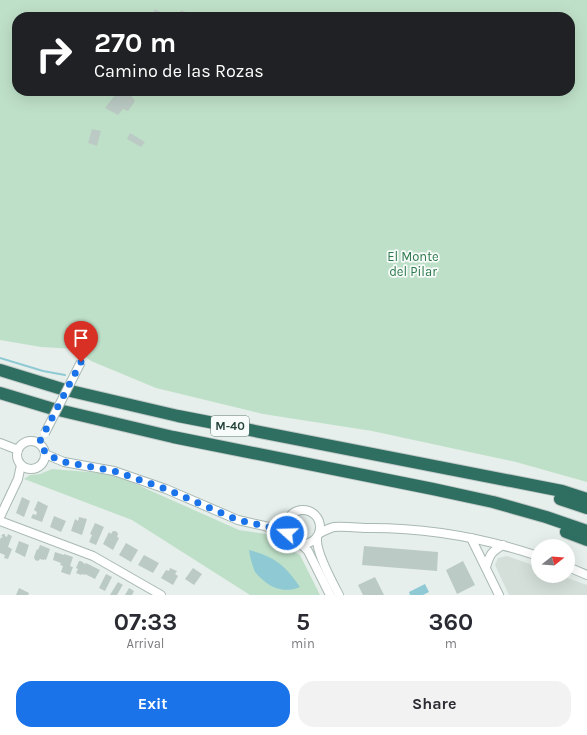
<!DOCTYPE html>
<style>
:root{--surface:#fff;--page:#f2f2f3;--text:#2b2b33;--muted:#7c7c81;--accent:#1a73e8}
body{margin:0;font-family:Karla,sans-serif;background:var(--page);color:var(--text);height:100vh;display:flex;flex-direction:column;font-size:15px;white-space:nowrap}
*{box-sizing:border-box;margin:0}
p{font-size:13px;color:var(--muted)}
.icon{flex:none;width:22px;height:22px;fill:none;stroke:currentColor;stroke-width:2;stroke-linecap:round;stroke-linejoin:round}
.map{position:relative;height:595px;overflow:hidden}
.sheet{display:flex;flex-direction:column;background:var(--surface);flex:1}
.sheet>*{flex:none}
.top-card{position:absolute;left:12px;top:12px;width:563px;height:84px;border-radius:16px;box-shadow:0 4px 16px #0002;background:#202124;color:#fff;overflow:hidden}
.needle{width:26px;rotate:73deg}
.controls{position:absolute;left:531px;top:539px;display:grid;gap:8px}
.controls a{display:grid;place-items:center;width:44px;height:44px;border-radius:50%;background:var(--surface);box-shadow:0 4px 16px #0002;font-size:20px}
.pin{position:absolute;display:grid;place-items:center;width:34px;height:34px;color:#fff;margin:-41px -17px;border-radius:50% 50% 50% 0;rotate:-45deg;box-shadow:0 0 4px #0007}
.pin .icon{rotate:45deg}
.me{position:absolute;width:44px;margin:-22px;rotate:290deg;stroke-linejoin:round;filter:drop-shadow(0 0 3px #0008)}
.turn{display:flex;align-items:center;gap:14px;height:84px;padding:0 16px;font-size:18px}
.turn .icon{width:52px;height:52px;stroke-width:2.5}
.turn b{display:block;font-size:28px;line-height:34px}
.eta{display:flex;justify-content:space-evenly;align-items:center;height:68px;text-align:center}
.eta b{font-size:24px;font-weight:700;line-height:28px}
.primary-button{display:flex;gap:8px;margin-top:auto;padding:8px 16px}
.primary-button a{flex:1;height:46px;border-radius:16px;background:var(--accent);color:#fff;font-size:16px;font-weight:700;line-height:46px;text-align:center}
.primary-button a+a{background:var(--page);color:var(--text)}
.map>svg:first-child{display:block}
.built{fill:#d4dfda}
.green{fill:#bfe0c8;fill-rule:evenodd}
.water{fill:#8ec9d4}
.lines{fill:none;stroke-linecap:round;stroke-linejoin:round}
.stream{stroke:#8ec9d4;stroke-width:2}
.building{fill:#bbcac4}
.minor-casing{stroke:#a8b8b2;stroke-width:10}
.motorway-casing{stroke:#c2cac8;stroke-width:14}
.minor{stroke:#fff;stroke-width:8}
.motorway{stroke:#2f6f62;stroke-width:12}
.minor-bridge-casing{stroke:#a8b8b2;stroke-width:10;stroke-linecap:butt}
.minor-bridge{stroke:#fff;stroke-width:8}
.route{stroke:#1a73e8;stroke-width:7;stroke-dasharray:0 12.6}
.labels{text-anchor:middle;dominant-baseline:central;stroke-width:3.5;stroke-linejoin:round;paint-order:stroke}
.shield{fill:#f7fbf9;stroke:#637a73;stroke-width:1}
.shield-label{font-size:12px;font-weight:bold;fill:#24423a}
.park-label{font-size:13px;fill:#2d7a4b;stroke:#f7fbf9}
</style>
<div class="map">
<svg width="587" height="595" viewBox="0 0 587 595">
<rect width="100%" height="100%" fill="#e6efeb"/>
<!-- built -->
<path class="built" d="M507,556l31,11v9h24l25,9v10h-78l-14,-30 3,-7z"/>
<!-- green -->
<g class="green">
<path d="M0,0h587v482l-71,-20 -144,-31 -109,-17 -107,-26 -65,-27 -15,-12 -35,-2 -41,-7zM17,17h553v74h-553z"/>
<path d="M52,469l61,5 126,56 27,4 8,2 12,12 14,7 20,40h-70l-118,-75 -108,-41 6,-4 10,-1z"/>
</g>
<!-- water -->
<g class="water">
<path d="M249,550c26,7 36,15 51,37 -14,6 -28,2 -38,-8 -3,-2 -5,-5 -7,-7 -3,-7 -5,-15 -6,-22z"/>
<path d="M425,584l4,8 -6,3h-13l-1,-3z"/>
</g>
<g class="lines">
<!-- stream -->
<path class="stream" d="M0,358l43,13 22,4"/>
</g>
<!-- building -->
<g class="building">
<path d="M155,9l9,5 -1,3h-12z"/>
<path d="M181,10l12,5 -1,2h-14z"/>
<path d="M118,91h13l1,6 3,4 -7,10 -5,-2 -5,6 -13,-7z"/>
<path d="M92,129l9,2 -4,15 -9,-3z"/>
<path d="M130,133l15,9 -4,5 -14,-8z"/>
<path d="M22,497l8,4 -6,16 -8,-4z"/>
<path d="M38,501l10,5 -6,16 -11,-4 2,-4 3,1 1,-3 -3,-2z"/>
<path d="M54,516l12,5 -5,11 -11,-5z"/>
<path d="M79,517l8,2 -5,16 -11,-4 4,-12 3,2z"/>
<path d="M95,523l9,4 -8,18 -7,-3 3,-7 -2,-1z"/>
<path d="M113,531h2l2,1 1,2 -1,3 2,1 -6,12 -10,-6 6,-12 2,2z"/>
<path d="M3,534h2v2l2,1 1,-3 4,2 -4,11 4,2 -4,10 -4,-1 1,-3 -5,-2v-13l1,-3 1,1 1,-1 -2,-1z"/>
<path d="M19,541l10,4 -4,12 -10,-5z"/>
<path d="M126,543l12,7 -7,12 -12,-7z"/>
<path d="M40,545l10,4 -4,11 -2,-1v1l-4,-1 -2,2 -3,-1 -1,-3 3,-8 1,1z"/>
<path d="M364,546l74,6 -1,19 -75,-6z"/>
<path d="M55,552l9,3v-1l9,3 -3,9 3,1 -3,8 -9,-3 2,-6 -3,-1 1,-2 -8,-3z"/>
<path d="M144,555l15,8 -6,10 -15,-8z"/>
<path d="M79,561h2l4,3 1,-1 14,7 -5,9 -10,-5v1l-3,-1 -1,1 -5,-2 2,-4 -2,-1z"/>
<path d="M463,561l12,24 -18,9 -11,-24z"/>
<path d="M170,568l7,3 -2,3 3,2 -5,9 -12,-7 5,-8 3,1z"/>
<path d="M193,568l9,6 -8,11 -9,-6z"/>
<path d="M106,574l6,3 -7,14 -6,-3z"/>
<path d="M375,577l9,18h-21l-5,-10z"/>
<path d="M118,582l5,3 -1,1 -5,9h-7z"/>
<path d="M19,588l10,5 -1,2h-12z"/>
<path d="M129,588l5,3 -2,4h-7z"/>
</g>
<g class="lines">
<defs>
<g id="minor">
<circle cx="31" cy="455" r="14"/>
<path d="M0,443l18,7"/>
<path d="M45,454l19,8 50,9 52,18 72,31 40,9 9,4"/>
<circle cx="303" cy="527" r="17"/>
<path d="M0,517l18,-38 3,-14"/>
<path d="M0,521l93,35 68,39"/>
<path d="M320,533c4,-2 9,-5 14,-6 11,-1 26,1 37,1 57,0 113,10 167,28"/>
<path d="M471,538l28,57"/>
<path d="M317,539c-1,13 15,43 22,56"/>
<path d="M302,545l6,6 22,44"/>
<path d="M486,567c4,-13 5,-15 17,-22"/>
<path d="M568,567l19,8"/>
</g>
<g id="motorway">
<path d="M0,370l62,19 116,27 384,75 25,8"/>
<path d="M0,393l50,15 123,29 260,52 60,13 53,15 41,14"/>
<path d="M560,499l27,9"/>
<path d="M566,532l21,8"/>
</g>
</defs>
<!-- minor casing -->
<use href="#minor" class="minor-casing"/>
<!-- motorway casing -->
<use href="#motorway" class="motorway-casing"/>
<!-- minor -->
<use href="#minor" class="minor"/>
<!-- motorway -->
<use href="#motorway" class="motorway"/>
<defs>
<path id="minor-bridge" d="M45,433l36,-71"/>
</defs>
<!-- minor-bridge casing -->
<use href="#minor-bridge" class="minor-bridge-casing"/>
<!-- minor-bridge -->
<use href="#minor-bridge" class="minor-bridge"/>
</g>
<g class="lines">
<!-- route -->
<path class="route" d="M81,362l-42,81 3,3 4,8 18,8 50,9 52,18 72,31 40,9 9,4"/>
</g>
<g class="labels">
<!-- shield labels -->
<rect class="shield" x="211" y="416" width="38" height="20" rx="3"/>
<g class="shield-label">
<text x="230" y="426">M-40</text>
</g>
<!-- park labels -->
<g class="park-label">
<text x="413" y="256">El Monte<tspan x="413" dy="15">del Pilar</tspan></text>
</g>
</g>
</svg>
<div class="controls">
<a><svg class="needle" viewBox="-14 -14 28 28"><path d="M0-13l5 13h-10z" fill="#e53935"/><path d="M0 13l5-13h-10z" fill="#7c7c81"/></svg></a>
</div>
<div class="pin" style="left:81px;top:362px;background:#d93025"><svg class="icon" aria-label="arrive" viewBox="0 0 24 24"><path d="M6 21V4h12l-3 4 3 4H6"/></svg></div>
<svg class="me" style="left:287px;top:533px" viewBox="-20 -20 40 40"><circle r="17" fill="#1a73e8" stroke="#fff" stroke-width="3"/><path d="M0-11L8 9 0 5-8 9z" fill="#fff"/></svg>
<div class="top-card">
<div class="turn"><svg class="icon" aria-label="right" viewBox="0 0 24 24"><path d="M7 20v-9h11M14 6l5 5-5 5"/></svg><div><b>270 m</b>Camino de las Rozas</div></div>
</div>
</div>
<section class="sheet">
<div class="eta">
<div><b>07:33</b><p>Arrival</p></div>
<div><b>5</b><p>min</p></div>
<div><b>360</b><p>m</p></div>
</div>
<div class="primary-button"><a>Exit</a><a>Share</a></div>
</section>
